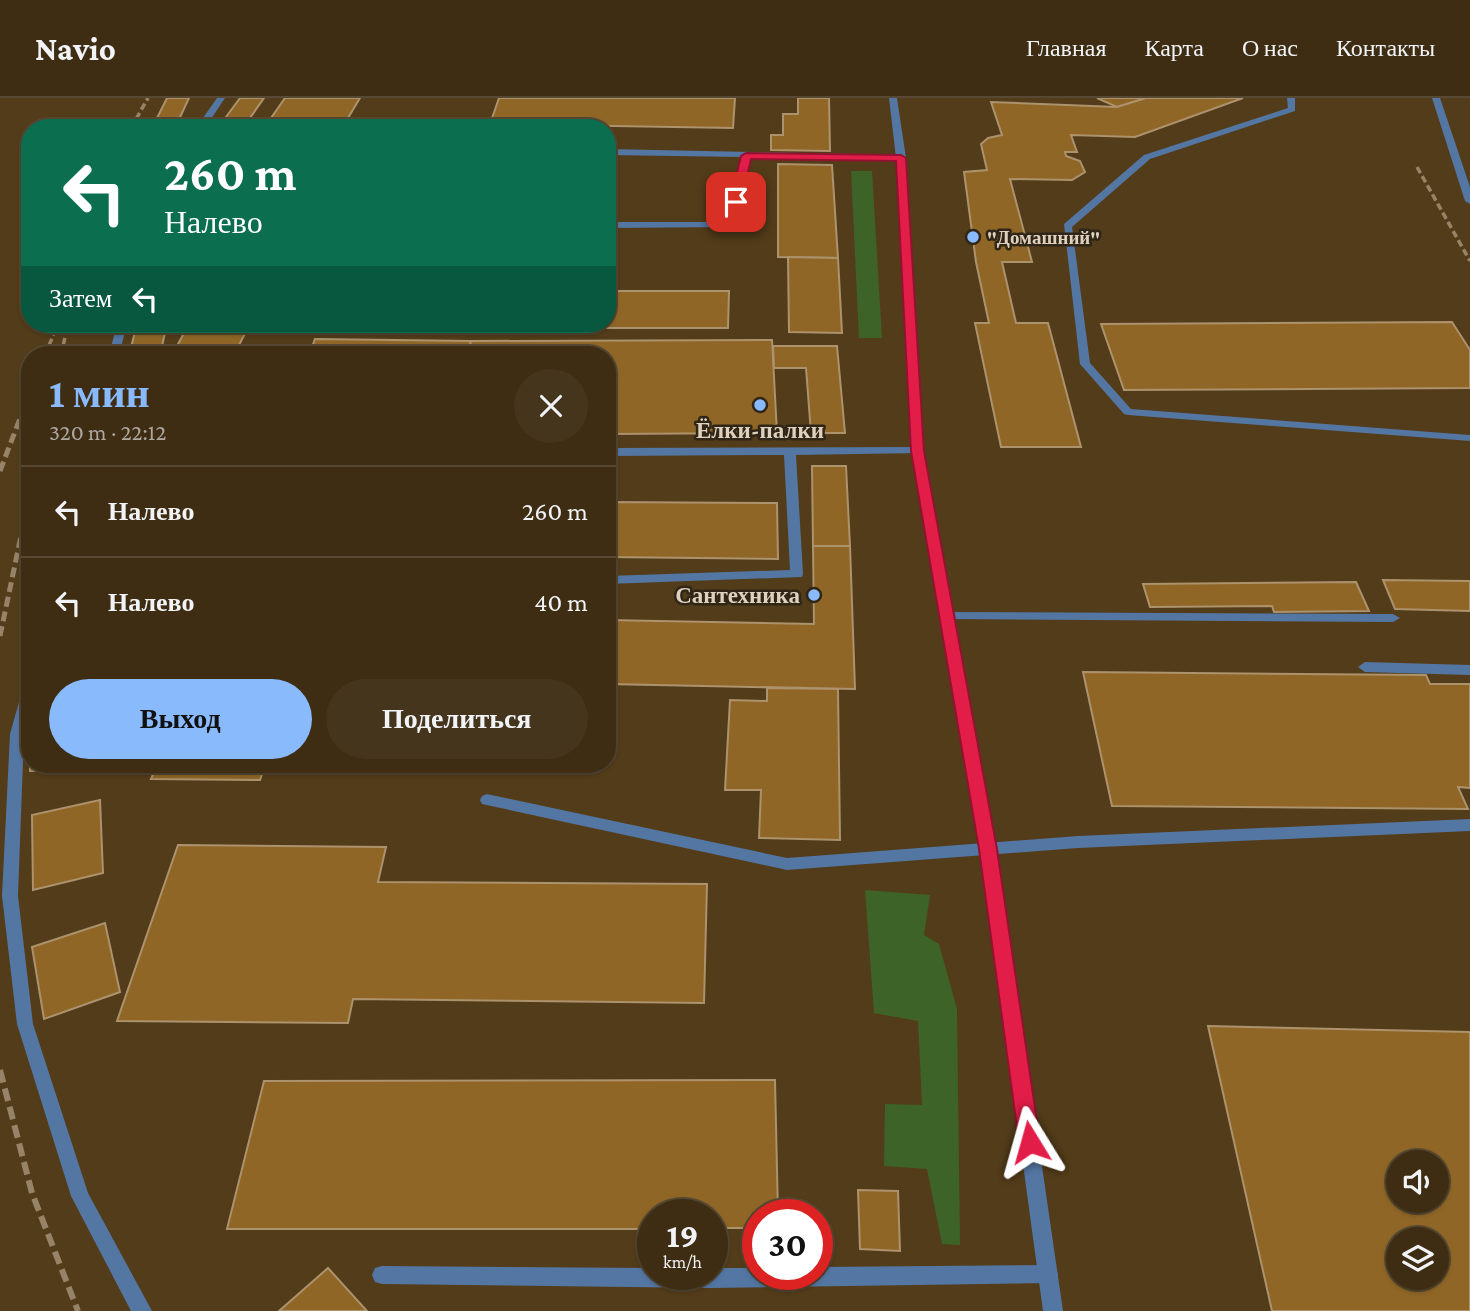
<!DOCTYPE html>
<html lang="ru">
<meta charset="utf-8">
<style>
:root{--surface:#3e2d13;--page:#45351c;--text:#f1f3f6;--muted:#ada8a0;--line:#574933;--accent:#88bafc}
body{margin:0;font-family:"Crimson Pro",serif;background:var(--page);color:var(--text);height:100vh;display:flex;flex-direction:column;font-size:26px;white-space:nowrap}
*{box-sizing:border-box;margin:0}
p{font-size:23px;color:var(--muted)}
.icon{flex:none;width:38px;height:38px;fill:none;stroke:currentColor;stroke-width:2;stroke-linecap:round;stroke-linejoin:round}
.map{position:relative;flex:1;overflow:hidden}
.sheet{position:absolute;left:21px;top:248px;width:595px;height:427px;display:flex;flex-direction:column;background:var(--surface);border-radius:28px;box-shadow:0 2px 5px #0004,0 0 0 2px var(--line)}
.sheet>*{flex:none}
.hud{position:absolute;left:21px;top:21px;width:595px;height:214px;border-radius:28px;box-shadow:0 2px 5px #0004,0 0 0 2px var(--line);background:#0b6e4f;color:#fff;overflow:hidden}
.controls{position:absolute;left:1386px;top:1052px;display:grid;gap:14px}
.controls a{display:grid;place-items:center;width:63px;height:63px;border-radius:50%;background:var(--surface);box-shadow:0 2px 5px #0004,0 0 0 2px var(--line);font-size:35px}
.speed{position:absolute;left:637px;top:1101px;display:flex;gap:14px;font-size:35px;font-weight:700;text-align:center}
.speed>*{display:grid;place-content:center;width:91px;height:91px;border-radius:50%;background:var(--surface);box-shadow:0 2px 5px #0004,0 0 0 2px var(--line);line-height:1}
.speed small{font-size:18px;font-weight:400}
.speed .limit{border:10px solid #d22;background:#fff;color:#111}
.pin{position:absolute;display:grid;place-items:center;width:60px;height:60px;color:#fff;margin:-30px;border-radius:14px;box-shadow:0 4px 10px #0006}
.me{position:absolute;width:77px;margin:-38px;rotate:352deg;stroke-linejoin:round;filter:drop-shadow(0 0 5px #0008)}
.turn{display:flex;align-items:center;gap:24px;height:147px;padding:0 28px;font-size:32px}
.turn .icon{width:91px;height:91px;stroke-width:2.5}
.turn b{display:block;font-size:49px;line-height:60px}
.then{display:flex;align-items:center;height:66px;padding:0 28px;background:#0003;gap:14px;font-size:26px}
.round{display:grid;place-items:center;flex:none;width:74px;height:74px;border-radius:37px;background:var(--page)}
.head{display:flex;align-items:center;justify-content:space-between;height:119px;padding:0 28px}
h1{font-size:42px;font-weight:700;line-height:52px;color:var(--accent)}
.primary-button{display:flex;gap:14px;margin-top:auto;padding:14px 28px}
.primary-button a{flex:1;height:80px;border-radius:42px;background:var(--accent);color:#111;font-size:28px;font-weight:700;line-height:80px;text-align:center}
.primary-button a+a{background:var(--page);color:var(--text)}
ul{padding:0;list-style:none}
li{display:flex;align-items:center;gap:21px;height:91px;padding:0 28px;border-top:2px solid var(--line)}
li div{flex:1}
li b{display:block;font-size:26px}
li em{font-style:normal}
header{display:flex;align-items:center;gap:42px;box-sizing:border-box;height:98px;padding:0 35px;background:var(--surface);border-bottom:2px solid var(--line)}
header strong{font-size:33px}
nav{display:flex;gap:38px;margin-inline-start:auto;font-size:24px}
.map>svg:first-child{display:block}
.green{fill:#3e6328}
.building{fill:#8f6626;stroke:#ac926d;stroke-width:2;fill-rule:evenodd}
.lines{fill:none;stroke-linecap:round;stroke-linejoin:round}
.lane{fill:#5476a3;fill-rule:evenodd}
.street{fill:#5476a3;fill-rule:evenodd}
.rail-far2{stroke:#968368;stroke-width:3.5;stroke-dasharray:7 3.5;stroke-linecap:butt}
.rail-far1{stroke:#968368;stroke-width:5;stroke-dasharray:10 5;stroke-linecap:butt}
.rail{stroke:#968368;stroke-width:6;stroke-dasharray:13 6;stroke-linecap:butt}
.route{fill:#e11d48;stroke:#92132f;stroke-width:2}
.poi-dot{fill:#88bafc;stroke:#302617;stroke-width:2.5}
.labels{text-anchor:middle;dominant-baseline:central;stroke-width:5;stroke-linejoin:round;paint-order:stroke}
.far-poi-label{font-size:19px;font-weight:bold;fill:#dfd1be;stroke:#302617;text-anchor:start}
.poi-label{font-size:23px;font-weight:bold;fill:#dfd1be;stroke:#302617}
</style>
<header>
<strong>Navio</strong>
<nav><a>Главная</a><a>Карта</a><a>О нас</a><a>Контакты</a></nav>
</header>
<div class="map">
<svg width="1470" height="1213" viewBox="0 0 1470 1213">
<rect width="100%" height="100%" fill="#533c19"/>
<!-- green -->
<g class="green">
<path d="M851,73h21l10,167h-23z"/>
<path d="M865,792l65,5 -6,40 15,9 18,65 3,236 -18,-1 -15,-75 -43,-3 1,-62 37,1 -4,-84 -44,-8z"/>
</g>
<!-- building -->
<g class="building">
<path d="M167,0h22l-14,30h-23z"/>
<path d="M240,0h24l-21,30h-25z"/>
<path d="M285,0h75l-18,30h-78z"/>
<path d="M499,0h236l-2,30 -243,-4z"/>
<path d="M798,0h31l1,53 -59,-1v-15h12v-21h15z"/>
<path d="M1097,0h49l-29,9z"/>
<path d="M1146,0h97l-108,39 -64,-2 6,17h-12l1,4 14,5 5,11 -13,8 -62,-1 22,83h-30l14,61h32l33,124h-80l-26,-124h14l-13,-61 -12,-90 23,-2 -6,-26 7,-6 14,-3 -11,-33 126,5z"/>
<path d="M424,22h36l-3,8h-37z"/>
<path d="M778,66l54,1 6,93 -60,-1z"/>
<path d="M788,159l50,1 4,75 -53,-1z"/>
<path d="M607,193h122l-1,37h-234l1,-4h112z"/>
<path d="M1452,224l18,28v38l-346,2 -23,-66z"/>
<path d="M137,226h30l-7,31h-31z"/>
<path d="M189,226h61l-11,21 47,1 -4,9h-110z"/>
<path d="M315,241l156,2 -3,14h-159z"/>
<path d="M772,242l5,93 -170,1v-79h-139l3,-14z"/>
<path d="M773,248h64l8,87h-34l-5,-65h-32z"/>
<path d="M812,368h34l4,80h-37z"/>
<path d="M607,404l170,1 1,56 -171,-2z"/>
<path d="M813,448h37l5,143 -248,-5v-64l207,4z"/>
<path d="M1383,482l87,1v30l-75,-2z"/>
<path d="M1356,484l13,29 -95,1 -2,-6 -122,1 -7,-23z"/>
<path d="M1083,574l343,3 4,9h40v104l-12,-1 10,22 -356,-3z"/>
<path d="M767,590l71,1 2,151 -81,-2 2,-48h-36l5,-90 37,1z"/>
<path d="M30,667h118l-1,3 -117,3z"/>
<path d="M157,667h108l-5,15 -109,-1z"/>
<path d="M100,702l3,73 -70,17 -1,-75z"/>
<path d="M178,747l208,2 -8,35 329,2 -3,119 -351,-4 -5,24 -231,-2z"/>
<path d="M105,825l15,69 -76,27 -12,-72z"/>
<path d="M1208,928l262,6v279h-198zM1398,1064h39v38h-39zM1398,1141h39v39h-39z"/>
<path d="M775,982l3,134h-20v14h-46v-14h-59v15h-426l37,-148z"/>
<path d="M858,1092l40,1 2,60 -40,-2z"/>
<path d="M328,1170l39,43h-88z"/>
</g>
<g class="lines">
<!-- lane -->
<g class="lane">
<path d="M217,0h8l-20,30h-9z"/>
<path d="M1287,0h8v13l-145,48 -78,68 18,136 41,46 339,26v6l-342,-26 -4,-1 -44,-50 -16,-140 80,-69 144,-47z"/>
<path d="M1432,0h8l30,89v17l-5,-3z"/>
<path d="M607,51l294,6 5,3 -5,3 -151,-3 -17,69 -126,1v-6h119l15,-65 -134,-2z"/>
<path d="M117,226h10l-8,31h-10z"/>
<path d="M917,349l4,2v4l-125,2 7,119 -1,3 -195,7v-8l183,-6 -6,-115 -177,1v-8z"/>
<path d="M946,514l447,2 7,4 -7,4 -452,-3 -2,-3 2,-3z"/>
<path d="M1365,564l105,3v10l-105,-3 -7,-5z"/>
<path d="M30,585v31l-6,20 -6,162 15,128 55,169 64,118h-21l-60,-115 -54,-172 -15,-128 8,-162 13,-46z"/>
<path d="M487,696l300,64 291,-22 392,-17v12l-392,17 -291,22 -305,-66 -2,-4 2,-4z"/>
<path d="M1048,1167l7,2 3,7 -3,7 -7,2 -338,5 -328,-4 -7,-2 -3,-7 3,-7 7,-2 271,2v6h59v-6h46v6h59v-7z"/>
</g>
<!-- street -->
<path class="street" d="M889,0h8l9,60 17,293 73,398 67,462h-20l-63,-462 -69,-398 -15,-293z"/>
<!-- rail-far2 -->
<g class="rail-far2">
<path d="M131,30l17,-30"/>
<path d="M1417,69l53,94"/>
<path d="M45,257l13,-31"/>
<path d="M61,257l7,-31"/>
<path d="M28,299l2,-5"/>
</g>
<!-- rail-far1 -->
<g class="rail-far1">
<path d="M0,373l29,-76"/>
<path d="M0,538l30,-143"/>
</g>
<!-- rail -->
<path class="rail" d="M0,972l32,123 46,118"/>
</g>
<!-- route -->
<path class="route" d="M746,55l155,2 5,3 18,293 73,398 43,293 -3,6 -7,3 -8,-3 -3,-6 -40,-293 -68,-398 -15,-290 -145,-2 -10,43 -5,3 -6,-3 11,-46z"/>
<!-- markers -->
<g class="poi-dot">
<circle cx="973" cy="139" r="7"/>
<circle cx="760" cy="307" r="7"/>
<circle cx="814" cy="497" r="7"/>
</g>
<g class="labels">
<!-- far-poi labels -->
<g class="far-poi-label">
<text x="987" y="139">"Домашний"</text>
</g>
<!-- poi labels -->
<g class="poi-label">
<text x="760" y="332">Ёлки-палки</text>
<text x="800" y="497" text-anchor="end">Сантехника</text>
</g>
</g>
</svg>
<div class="controls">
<a><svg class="icon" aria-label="sound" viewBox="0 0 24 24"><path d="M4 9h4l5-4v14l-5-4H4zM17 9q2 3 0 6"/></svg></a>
<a><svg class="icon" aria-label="layers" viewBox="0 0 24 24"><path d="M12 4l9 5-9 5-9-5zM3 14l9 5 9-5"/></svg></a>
</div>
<div class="speed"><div>19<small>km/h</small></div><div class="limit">30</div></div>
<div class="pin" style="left:736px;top:104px;background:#d93025"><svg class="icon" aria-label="arrive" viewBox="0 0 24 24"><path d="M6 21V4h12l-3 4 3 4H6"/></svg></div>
<svg class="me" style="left:1030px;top:1044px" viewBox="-20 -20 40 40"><path d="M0-17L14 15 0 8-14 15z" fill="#e11d48" stroke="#fff" stroke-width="4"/></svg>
<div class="hud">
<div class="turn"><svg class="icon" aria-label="left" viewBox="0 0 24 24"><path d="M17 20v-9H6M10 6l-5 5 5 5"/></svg><div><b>260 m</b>Налево</div></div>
<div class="then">Затем<svg class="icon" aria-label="left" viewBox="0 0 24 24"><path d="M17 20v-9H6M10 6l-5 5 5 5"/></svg></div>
</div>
<section class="sheet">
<div class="head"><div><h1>1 мин</h1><p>320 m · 22:12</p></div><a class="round"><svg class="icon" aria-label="close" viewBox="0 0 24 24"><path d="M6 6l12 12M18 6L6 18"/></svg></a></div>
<ul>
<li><svg class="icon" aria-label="left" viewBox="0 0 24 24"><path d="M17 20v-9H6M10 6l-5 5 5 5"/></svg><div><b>Налево</b></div><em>260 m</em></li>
<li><svg class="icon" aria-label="left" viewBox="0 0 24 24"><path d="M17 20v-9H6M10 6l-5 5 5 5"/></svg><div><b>Налево</b></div><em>40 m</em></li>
</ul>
<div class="primary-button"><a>Выход</a><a>Поделиться</a></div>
</section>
</div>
